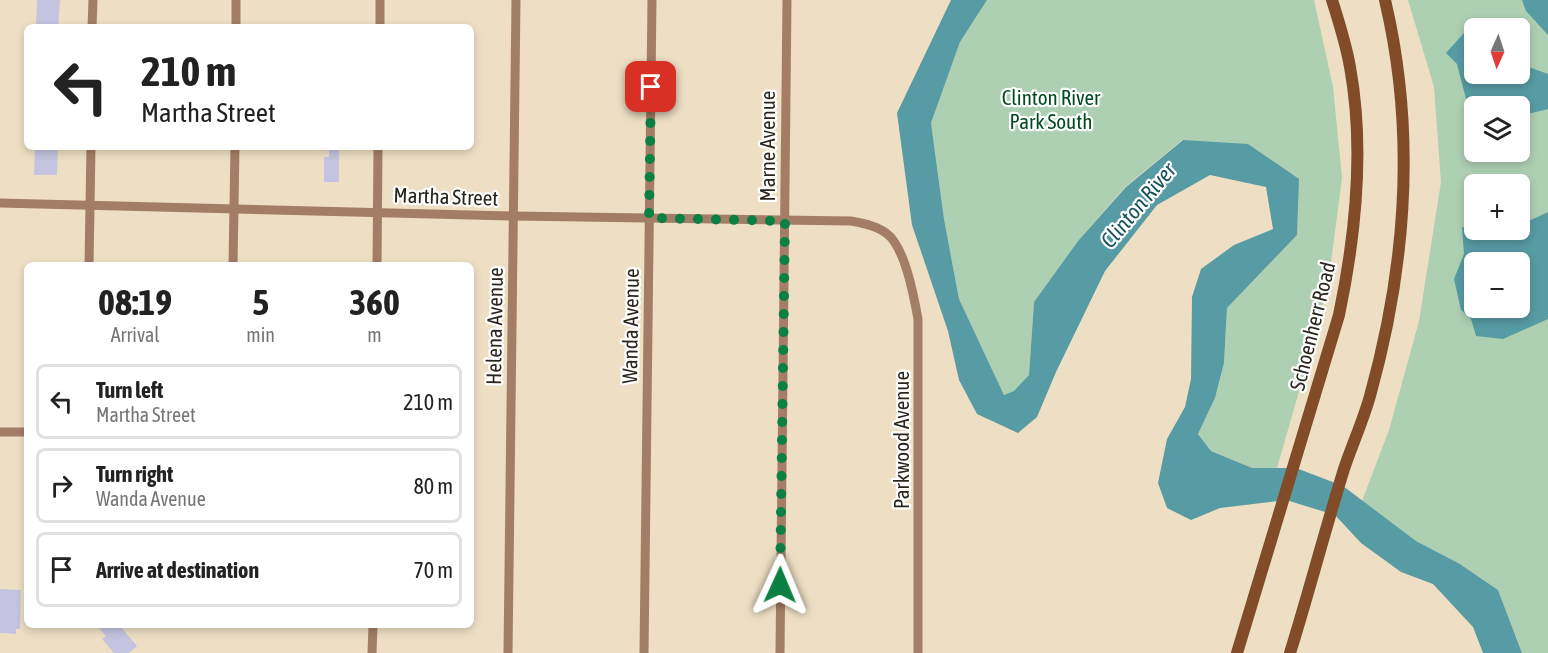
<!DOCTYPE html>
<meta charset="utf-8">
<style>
:root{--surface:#fff;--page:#f6f6f6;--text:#222;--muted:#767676;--line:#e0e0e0}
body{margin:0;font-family:"Asap Condensed",sans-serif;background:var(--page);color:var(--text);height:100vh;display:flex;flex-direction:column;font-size:22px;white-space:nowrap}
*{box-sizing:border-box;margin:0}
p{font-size:20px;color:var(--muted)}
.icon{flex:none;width:33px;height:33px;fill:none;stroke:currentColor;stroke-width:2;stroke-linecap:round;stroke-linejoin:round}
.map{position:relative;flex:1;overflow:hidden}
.side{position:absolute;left:24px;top:262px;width:450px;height:366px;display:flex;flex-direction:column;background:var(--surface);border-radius:9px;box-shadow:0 3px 9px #0003}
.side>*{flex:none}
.hud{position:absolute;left:24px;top:24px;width:450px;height:126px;border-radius:9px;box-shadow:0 3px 9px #0003;background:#fff;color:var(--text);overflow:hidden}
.needle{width:39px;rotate:183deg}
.controls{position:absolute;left:1464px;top:18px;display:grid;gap:12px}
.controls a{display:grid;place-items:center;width:66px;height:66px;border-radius:9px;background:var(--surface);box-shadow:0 3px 9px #0003;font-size:30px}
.pin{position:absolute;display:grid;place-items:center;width:51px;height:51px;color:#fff;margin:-26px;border-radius:12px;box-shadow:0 3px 9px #0006}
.me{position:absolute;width:66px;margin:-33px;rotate:1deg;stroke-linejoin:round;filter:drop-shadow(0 0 4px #0008)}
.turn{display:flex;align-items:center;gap:21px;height:126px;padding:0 18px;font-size:27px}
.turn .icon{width:78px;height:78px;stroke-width:2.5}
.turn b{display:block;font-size:42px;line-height:51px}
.eta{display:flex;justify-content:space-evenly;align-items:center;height:102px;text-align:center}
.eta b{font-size:36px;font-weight:700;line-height:42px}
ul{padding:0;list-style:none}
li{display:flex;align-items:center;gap:18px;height:75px;margin:0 12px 9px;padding:0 6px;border:3px solid var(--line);border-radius:9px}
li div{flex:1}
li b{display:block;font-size:22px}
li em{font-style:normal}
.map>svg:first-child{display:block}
.green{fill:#adcfb2;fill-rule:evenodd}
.water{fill:#579ba4;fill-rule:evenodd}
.building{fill:#c5c4e0}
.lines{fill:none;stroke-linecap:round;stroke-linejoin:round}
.street{stroke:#a37d65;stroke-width:9}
.secondary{stroke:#824c28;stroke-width:12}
.route{stroke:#0b8043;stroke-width:10;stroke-dasharray:0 18}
.labels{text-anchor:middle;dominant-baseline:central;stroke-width:4.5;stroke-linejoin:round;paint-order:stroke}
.park-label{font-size:21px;fill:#004b1d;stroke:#fff}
.street-label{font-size:21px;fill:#2b261b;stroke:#fff}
.water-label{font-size:22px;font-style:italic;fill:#18535a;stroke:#fff}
</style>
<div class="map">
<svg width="1548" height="653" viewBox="0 0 1548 653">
<rect width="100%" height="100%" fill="#eedfc4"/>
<!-- green -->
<g class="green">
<path d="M987,0h327l19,87 9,91 -12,92 -11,52 -42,146h-25l-41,-17 -13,-17 17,-36 9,-35 3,-55 70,-73 1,-56 -116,-39 -57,47 -47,54 -44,61 -5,73 -15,17 -10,3 -45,-96 -15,-80 -13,-96 29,-81z"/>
<path d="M1408,0h140v653h-26l-24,-63 -38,-26 -44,-23 -54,-40 27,-71 30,-109 22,-139 -7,-95zM1474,28h46v46h-46zM1474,106h46v46h-46zM1474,184h46v46h-46zM1474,262h46v46h-46z"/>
</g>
<!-- water -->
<g class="water">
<path d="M951,0h36l-27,42 -29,81 13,96 15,80 45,96 10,-4 15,-16 5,-73 44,-61 48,-54 57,-47 65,4 51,35 -2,56 -70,73 -3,55 -9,35 -17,36 13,17 41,17h44l47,18 73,55 44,23 38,26 24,63h-39l-10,-26 -40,-43 -32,-12 -40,-29 -26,-28 -49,-15 -66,8 -29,12 -24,-12 -9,-25 9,-44 18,-32 6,-28 1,-82 9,-28 33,-24 39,-16 -7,-42 -56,-12 -53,30 -52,66 -49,101 -19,45 -19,16 -41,-19 -18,-34 -11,-49 -36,-106 -15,-112z"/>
<path d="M1522,0h26v35l-22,-24z"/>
<path d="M1464,33h10v41h46v-14l6,6 22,8v35l-28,7v-10h-46v24l-17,-66 -11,-11z"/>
<path d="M1548,212v107l-45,20 -27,-3 -5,-17 -10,-9 -7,-31 10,-25 -2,-27 34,8 13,-5h11v-5zM1474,262h46v46h-46z"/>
</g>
<!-- building -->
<g class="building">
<path d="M37,0h23l-2,27h-22z"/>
<path d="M35,147h23l-1,28h-23z"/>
<path d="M329,147h10v35h-15v-25h5z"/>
<path d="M0,589l21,1 -1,39h-4v5l-16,-1z"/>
<path d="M97,626h23l17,20 -8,7h-15l-12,-14 4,-3z"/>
</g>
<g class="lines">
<!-- street -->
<g class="street">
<path d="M92,27l1,-27"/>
<path d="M236,27v-27"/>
<path d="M380,27v-27"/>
<path d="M0,203l513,13 338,5c12,2 26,5 35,12 19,13 28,64 32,86v334"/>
<path d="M89,266l2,-119"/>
<path d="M233,266l2,-119"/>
<path d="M377,266l1,-119"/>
<path d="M0,432h27"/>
<path d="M372,653l1,-27"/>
<path d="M508,653l8,-653"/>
<path d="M644,653l8,-653"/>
<path d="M780,653l7,-653"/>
</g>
<!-- secondary -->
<g class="secondary">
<path d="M1237,653l102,-338c17,-81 26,-166 11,-248 -4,-23 -11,-45 -18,-67"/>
<path d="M1290,653c19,-61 35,-123 54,-184 8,-24 19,-48 26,-73 36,-129 46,-265 15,-396"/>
</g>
</g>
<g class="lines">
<!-- route -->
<path class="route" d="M651,87l-2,131 136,3 -5,364"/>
</g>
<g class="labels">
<!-- park labels -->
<g class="park-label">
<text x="1051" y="97">Clinton River<tspan x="1051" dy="24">Park South</tspan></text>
</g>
<!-- street labels -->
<g class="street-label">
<text transform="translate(767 146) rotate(-90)">Marne Avenue</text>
<text transform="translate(446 196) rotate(2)">Martha Street</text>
<text transform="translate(494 326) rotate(-89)">Helena Avenue</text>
<text transform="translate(630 326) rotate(-89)">Wanda Avenue</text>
<text transform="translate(1312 326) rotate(-76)">Schoenherr Road</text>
<text transform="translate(901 440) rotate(-90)">Parkwood Avenue</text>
</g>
<!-- water labels -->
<g class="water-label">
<text transform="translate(1138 205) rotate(-50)">Clinton River</text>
</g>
</g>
</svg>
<div class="controls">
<a><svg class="needle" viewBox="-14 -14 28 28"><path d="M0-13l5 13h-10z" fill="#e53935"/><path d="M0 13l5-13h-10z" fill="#767676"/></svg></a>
<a><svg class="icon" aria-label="layers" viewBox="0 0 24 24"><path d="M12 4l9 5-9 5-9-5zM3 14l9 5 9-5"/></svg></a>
<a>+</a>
<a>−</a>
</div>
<div class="pin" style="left:651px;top:87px;background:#d93025"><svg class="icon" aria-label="arrive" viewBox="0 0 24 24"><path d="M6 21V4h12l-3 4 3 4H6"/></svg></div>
<svg class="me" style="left:780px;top:585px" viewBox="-20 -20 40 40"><path d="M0-17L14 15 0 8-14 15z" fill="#0b8043" stroke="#fff" stroke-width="4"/></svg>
<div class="hud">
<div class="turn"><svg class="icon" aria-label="left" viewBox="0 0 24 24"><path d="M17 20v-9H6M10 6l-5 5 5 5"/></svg><div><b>210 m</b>Martha Street</div></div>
</div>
<section class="side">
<div class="eta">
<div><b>08:19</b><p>Arrival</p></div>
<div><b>5</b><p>min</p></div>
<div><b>360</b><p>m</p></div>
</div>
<ul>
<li><svg class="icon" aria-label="left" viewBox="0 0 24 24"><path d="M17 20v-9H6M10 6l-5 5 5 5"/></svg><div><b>Turn left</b><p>Martha Street</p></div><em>210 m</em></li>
<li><svg class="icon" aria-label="right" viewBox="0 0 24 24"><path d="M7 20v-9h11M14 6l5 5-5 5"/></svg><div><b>Turn right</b><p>Wanda Avenue</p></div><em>80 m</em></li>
<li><svg class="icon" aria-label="arrive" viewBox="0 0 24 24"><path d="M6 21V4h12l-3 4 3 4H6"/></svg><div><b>Arrive at destination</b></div><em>70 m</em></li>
</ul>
</section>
</div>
